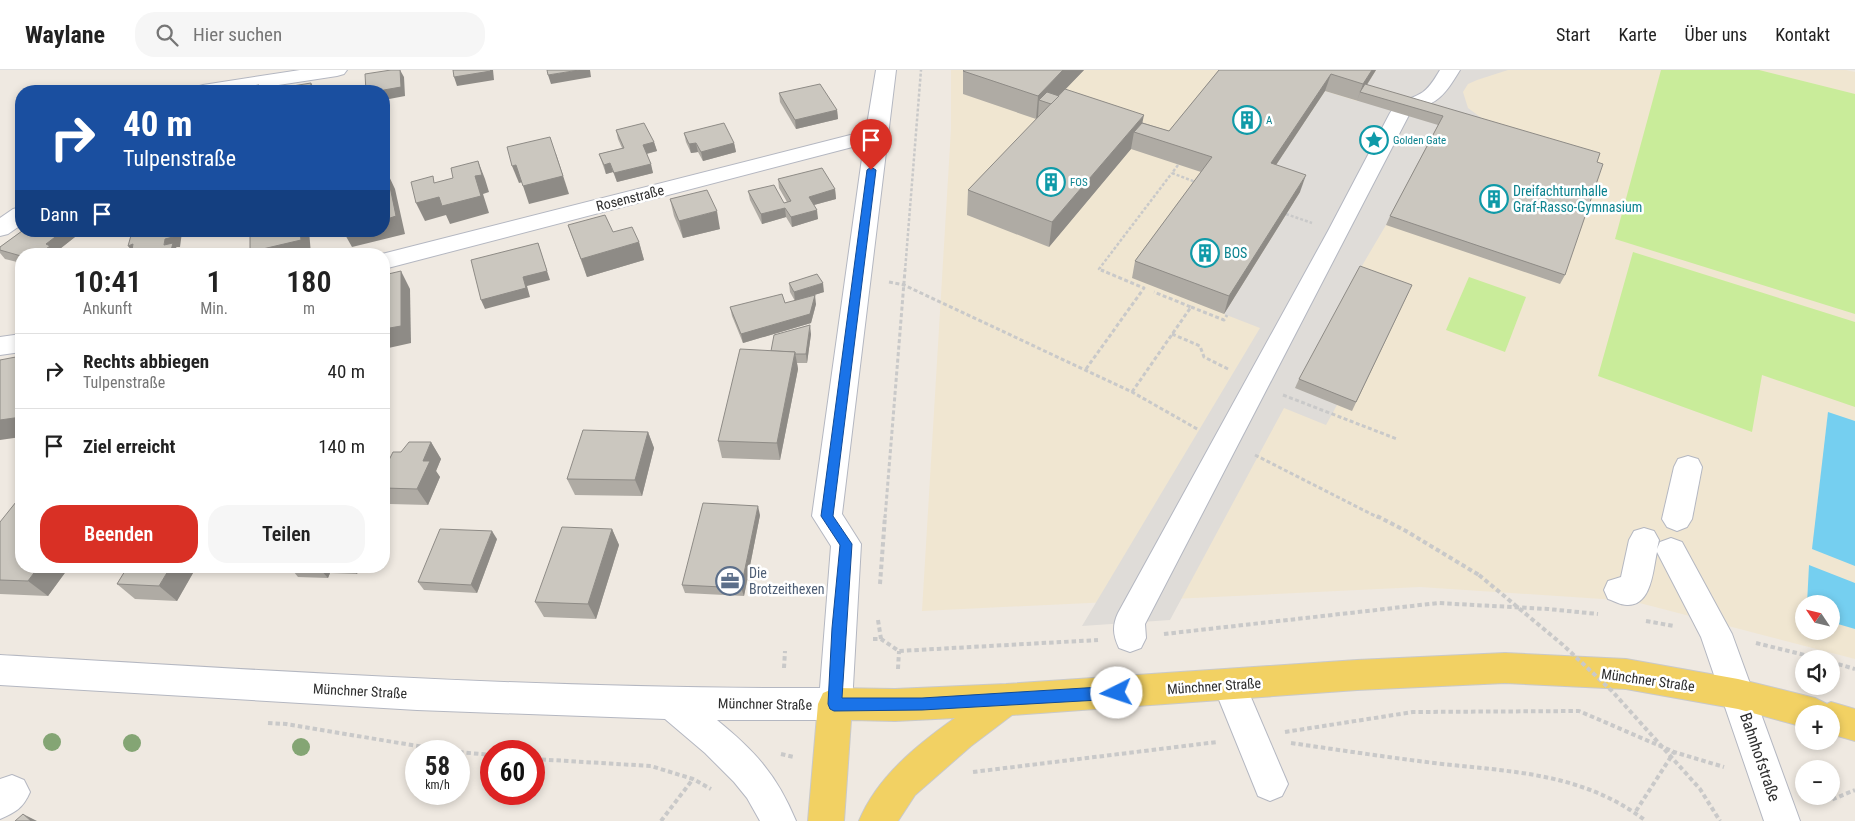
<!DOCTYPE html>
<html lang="de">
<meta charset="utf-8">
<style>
:root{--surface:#fff;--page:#f6f6f6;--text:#222;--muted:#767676;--line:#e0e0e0;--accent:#d93025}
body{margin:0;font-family:"Roboto Condensed",sans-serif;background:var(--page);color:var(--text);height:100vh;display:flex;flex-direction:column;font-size:19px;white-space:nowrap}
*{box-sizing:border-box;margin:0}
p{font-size:16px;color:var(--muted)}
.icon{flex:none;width:28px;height:28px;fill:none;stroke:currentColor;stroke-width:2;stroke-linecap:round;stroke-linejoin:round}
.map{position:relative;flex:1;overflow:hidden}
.drawer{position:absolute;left:15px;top:178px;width:375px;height:325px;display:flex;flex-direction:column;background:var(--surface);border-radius:20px;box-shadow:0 2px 8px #0003}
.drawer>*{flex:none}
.top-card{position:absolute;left:15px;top:15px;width:375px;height:152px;border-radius:20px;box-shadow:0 2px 8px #0003;background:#1a4fa0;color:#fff;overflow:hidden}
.needle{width:32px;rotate:305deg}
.buttons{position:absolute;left:1795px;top:525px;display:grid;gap:10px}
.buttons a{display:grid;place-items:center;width:45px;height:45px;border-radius:50%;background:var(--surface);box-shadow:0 2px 8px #0003;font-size:25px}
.speed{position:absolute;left:405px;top:670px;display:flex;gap:10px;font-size:25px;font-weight:700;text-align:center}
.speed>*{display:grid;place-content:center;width:65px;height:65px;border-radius:50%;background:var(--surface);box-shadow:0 2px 8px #0003;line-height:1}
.speed small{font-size:12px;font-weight:400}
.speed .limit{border:8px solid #d22;background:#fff;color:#111}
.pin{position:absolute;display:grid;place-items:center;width:42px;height:42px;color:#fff;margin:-51px -21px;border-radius:50% 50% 50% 0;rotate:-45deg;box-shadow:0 0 5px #0007}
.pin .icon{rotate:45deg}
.me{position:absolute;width:55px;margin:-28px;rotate:266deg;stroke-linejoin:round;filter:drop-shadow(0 0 4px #0008)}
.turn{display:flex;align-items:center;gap:18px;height:105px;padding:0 25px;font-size:22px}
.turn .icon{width:65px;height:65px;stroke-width:2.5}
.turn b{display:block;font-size:35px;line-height:42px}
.then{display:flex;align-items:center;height:48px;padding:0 25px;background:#0003;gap:10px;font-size:19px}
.eta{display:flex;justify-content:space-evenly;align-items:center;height:85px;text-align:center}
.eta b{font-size:30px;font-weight:600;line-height:35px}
.button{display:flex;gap:10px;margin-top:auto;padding:10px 25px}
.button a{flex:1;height:58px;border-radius:20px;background:var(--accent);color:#fff;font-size:20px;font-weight:600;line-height:58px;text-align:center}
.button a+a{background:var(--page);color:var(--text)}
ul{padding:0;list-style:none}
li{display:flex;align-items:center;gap:15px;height:75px;padding:0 25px;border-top:1px solid var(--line)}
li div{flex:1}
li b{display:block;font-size:19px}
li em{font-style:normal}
header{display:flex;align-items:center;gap:30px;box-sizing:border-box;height:70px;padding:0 25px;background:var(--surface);border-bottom:1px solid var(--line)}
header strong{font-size:24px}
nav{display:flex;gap:28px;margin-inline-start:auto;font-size:18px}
.search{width:350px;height:45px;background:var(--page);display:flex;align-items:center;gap:12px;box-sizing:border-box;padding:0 18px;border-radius:20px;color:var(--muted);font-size:19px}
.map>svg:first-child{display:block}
.education{fill:#f0e6d1;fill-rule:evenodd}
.pitch{fill:#c9ec9a}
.plaza{fill:#dfdcd8}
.water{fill:#75cff0}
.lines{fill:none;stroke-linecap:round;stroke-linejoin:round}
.minor-casing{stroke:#b4b7c1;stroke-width:2}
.major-casing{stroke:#c9c9c9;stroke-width:2}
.path-far2{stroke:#c9c9c9;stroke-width:2.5;stroke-dasharray:3 2;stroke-linecap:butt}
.path-far1{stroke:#c9c9c9;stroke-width:3;stroke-dasharray:4 2.5;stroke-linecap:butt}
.path{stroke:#c9c9c9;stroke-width:4;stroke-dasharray:4.5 3;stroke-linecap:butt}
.minor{fill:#fff;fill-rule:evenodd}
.major{fill:#f2d163;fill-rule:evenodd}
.path-bridge{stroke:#c9c9c9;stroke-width:4;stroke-dasharray:4.5 3;stroke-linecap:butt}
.tree{fill:#84a574}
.wall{fill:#afaba4}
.shaded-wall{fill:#8e8b86}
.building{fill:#cbc7bf;stroke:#8e8b86}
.route{fill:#1a73e8;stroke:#114b97}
.labels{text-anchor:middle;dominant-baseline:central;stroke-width:5;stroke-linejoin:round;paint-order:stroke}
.far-culture-label{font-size:11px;fill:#0d838f;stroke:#fff;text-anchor:start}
.culture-label{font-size:14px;fill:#0d838f;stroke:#fff;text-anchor:start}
.street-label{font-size:14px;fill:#2e2e2e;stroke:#fff}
.service-label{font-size:14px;fill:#4e5e75;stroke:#fff;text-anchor:start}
.near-street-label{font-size:16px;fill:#2e2e2e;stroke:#fff}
</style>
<header>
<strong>Waylane</strong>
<div class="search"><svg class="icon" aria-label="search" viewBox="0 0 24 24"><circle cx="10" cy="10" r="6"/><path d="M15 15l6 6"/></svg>Hier suchen</div>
<nav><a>Start</a><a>Karte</a><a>Über uns</a><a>Kontakt</a></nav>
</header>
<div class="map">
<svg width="1855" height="751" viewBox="0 0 1855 751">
<rect width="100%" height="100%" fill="#efe9e1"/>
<!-- education -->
<path class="education" d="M951,0h895l9,2v587l-223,-58 -212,-14 -498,24 29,-482zM1804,534h27v27h-27z"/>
<!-- pitch -->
<g class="pitch">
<path d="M1661,0h98l96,24v220l-240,-75z"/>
<path d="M1633,182l222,70v85l-93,-32 -10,57 -154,-56z"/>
<path d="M1469,207l57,20 -21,55 -59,-22z"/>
</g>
<!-- plaza -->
<path class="plaza" d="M1376,0h132l-31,10 -9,4 -5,8 5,16 23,17 -105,100 -30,51 -19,129 -11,20 -42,-17 -114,212 -88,6 178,-298 -36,-14 76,-122 -34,-12 59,-89 32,10z"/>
<!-- water -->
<g class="water">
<path d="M1828,342l27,9v145l-43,-17z"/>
<path d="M1809,495l46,18v46l-24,-7v-18h-24z"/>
</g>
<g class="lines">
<defs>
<g id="minor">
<path d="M300,0h47l-3,4 -7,2 -98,15h-46l3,-4 7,-2z"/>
<path d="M876,0h20l-54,444 19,30 -9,160 -5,11 -12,5h-118c38,31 60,55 79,101h-36l-13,-23 -13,-16 -29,-29 -40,-34 -248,-9 -417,-25v-30c273,16 546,34 820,33l11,-142 -19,-30 52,-372 -480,125v-15h-2l484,-123z"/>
<path d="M1440,0h20c-7,11 -14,24 -25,31 -8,5 -20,6 -25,12l-265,511 1,14 -5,10 -11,4 -11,-4c-6,-13 -7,-22 -1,-35l210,-382 62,-118c11,-16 18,-11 33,-21 8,-6 12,-14 17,-22z"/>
<path d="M21,137v18l-13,9 -8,2v-18l13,-9z"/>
<path d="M21,264v18l-21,3v-18z"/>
<path d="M1688,386l10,3 4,8 -10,52 -5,8 -10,4 -10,-4 -5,-8 12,-52 4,-8z"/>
<path d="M1644,458l10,3 5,9 -2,9 3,-7 11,-4 11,4 50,92 68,187h-36l-63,-184 -44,-85c-4,17 -5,54 -30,53 -6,0 -13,-4 -19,-6l-4,-9 4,-9 13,-4 8,-37 5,-9z"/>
<path d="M1229,600l12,4 47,110 -6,12 -12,5 -12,-5 -45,-111 4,-11z"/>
<path d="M12,705l12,5 6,12c-7,16 -14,20 -30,27v-40z"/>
</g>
<path id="major" d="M1505,583l121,6 112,20 77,19 12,6 4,-2 24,7v32l-24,-7v-20h-27v13l-66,-18 -112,-20 -121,-6 -148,7 -345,25 -41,31 -56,49 -17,26h-39c18,-44 58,-76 96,-103l-60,3 -44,-1 -7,101h-36l10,-117 5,-11 12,-5 60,1 111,-5 351,-24z"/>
</defs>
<!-- minor casing -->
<use href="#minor" class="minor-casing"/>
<!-- major casing -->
<use href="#major" class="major-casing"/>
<!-- path-far2 -->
<g class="path-far2">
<path d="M1178,95l-6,8 26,10"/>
<path d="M1286,144l26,9"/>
<path d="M905,201l16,-201"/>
<path d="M1104,201l-5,-2 73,-96"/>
</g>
<!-- path-far1 -->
<g class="path-far1">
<path d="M889,212l15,3 228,107 67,38"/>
<path d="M1191,237l33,13 3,-5"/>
<path d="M1172,264l28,12 4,11 26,13"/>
<path d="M1086,299l58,-81 -43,-18"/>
<path d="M1132,322l59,-85 -37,-15"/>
<path d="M1283,325l114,44"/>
<path d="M1255,385l124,63"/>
<path d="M885,448l20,-248"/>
</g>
<!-- path -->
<g class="path">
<path d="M1377,446l29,15 73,44"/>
<path d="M880,514l5,-68"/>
<path d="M878,550l3,19"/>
<path d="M1646,551l28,5"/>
<path d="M1164,564l274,-31 110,6 50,5"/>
<path d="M873,569h8l18,12 199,-11"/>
<path d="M1756,573l65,16"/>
<path d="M1831,592l24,7"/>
<path d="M784,598l1,-17"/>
<path d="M898,599l1,-18"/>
<path d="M268,653l18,1 161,27"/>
<path d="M1285,662l128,-20 166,-1 95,41 50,15"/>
<path d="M1291,673c48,7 95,14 143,20 77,9 148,9 212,58"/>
<path d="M459,682l32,3"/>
<path d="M781,684l13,3"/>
<path d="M534,689l117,7 42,13 18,10"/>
<path d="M973,702l244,-30"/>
<path d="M1818,726l13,4 24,-10"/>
<path d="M1636,741l38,-59"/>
<path d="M661,751l32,-42"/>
</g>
<!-- minor -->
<use href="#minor" class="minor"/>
<!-- major -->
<use href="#major" class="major"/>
<!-- path-bridge -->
<path class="path-bridge" d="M1479,505l84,70 49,46 88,98 20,32"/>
</g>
<!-- trees -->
<g class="tree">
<circle cx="52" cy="672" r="9"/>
<circle cx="132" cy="673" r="9"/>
<circle cx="301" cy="677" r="9"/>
</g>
<!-- wall -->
<g class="wall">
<path d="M964,0h120l-25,26 110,35 50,-61h157l-9,15 230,77 -32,113 -5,9 -174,-59 4,-9 48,-91 -113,-34 -49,74 24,27 -76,122 -92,-36 3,-17 66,-89 -70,-23 -82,98 -82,-32 1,-25 70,-72 -2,1 -73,-25v-23z"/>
<path d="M779,23l58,17 1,9 -42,10 -16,-27z"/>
<path d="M616,60l38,12 3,9 -10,3 6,19 -36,9 -4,-10 -7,2 -7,-20 23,-6 -4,-9z"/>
<path d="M684,63l50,10 2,9 -33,9 -5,-9 -7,1 -5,-11z"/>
<path d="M778,109l57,10 1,10 -22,6 4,14 -26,8 -6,-10 -24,7 -12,-24 -2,-9 36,12 3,-1 -8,-14z"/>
<path d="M670,129l50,30 -37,9 -9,-22z"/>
<path d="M568,155l45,7 26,10 5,18 -57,17z"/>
<path d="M22,161h56l2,2 -24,19 1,2h-36v9l-16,-4 -5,-6v-6z"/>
<path d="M789,213l35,9 -20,6 12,6 -5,19 -68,20 -11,-27 -2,-9 55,-4 10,-2 -5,-9z"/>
<path d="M1412,215l-60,126 -57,-23 4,-9z"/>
<path d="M811,264l-4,29h-10l1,6 -18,91 -58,-2 -4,-17 53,-90z"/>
<path d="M648,362l6,16 -12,48 -67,-1 -8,-16z"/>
<path d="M431,372l10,17 -5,12 4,6 -12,28 -38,-1 -6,13v-49h1l16,-16z"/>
<path d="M760,445l-16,81 -59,-3 -3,-8z"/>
<path d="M0,452l21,44h63l-2,4h-15l-19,26 -48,-2z"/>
<path d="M612,459l7,16 -23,74 -52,-2 -9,-15z"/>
<path d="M497,469l-20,54 -53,-3 -6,-8z"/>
<path d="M128,496h69l-20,35 -42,-2 -18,-15z"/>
<path d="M289,496h71l-3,8 -27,-1 -2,5 -30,-1z"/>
</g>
<!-- shaded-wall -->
<g class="shaded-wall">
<path d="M400,0l4,7 1,19 -21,4v-9h-6z"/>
<path d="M490,0h3l1,10 -37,6 -3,-9z"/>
<path d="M579,0h11l1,7 -40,7 -3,-9z"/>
<path d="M1063,0h21l-33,34 -12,-4 -1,17 -2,2 2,-23z"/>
<path d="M1372,0h4l-14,22h-2l-3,9 6,-17z"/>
<path d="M1331,4l-6,17 -59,89 5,-17z"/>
<path d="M311,13l5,8h-6z"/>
<path d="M259,15l3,6h-4z"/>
<path d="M837,40l1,9 -42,10 -1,-9z"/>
<path d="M1144,45l-4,19 -6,-2 -3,17 -82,98 3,-25z"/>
<path d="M654,72l3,9 -12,3 -2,-9z"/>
<path d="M696,73l2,9 -7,1 -2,-9z"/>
<path d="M734,73l2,9 -33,9 -2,-9z"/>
<path d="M556,84l13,40 -40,10 -6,-18z"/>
<path d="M478,91l7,18 4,13 -6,2 6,19 -39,11 -4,-9 -21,6 -9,-18 59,-27z"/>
<path d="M610,93l3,9 -7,2 -2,-9z"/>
<path d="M651,94l2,9 -36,9 -3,-9z"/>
<path d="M516,95l7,17 -4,1 -7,-17z"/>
<path d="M387,102l8,17 10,45 -53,13 -9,-16h41z"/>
<path d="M1306,105l-6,17 -76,122 5,-18z"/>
<path d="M835,119l1,10 -26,7 -1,-9z"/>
<path d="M785,138l1,9 -24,7 -1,-10z"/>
<path d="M817,140l1,9 -26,8 -1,-10z"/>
<path d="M717,141l3,18 -37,9 -4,-17z"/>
<path d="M63,161h15l2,2 -24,19 1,2h-18l7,-10z"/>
<path d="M174,161h8v1l-2,15h-4l3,5v2h-9l-6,-9 1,-6z"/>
<path d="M300,161h9l2,23h-60l-1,-2z"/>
<path d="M639,172l5,18 -57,17 -6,-18z"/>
<path d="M538,173l12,37 -23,6 3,11 -45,12 -4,-9 42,-23z"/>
<path d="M133,174l1,10 -6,-8z"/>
<path d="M401,201l9,18 1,54 -27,6v-20z"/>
<path d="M823,213l1,9 -29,9 -1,-9z"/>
<path d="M815,225l1,9 -5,19 -68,20 -2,-9z"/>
<path d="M810,255l1,9 -4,29 -1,-9z"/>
<path d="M795,282l3,17 -18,91 -3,-17z"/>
<path d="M21,347v20l-21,3v-21z"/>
<path d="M648,362l6,16 -12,48 -7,-16z"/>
<path d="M431,372l10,17 -5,12 4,6 -12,28 -11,-16 6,-28z"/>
<path d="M384,425l6,9 -6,13z"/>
<path d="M758,436l2,9 -16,81 -3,-8z"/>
<path d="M612,459l7,16 -23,74 -8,-15z"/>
<path d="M492,461l5,8 -20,54 -6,-8z"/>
<path d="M39,496h23l5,4 -19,26 -20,-15z"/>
<path d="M77,496h7l-2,4z"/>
<path d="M171,496h26l-20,35 -18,-15z"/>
<path d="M317,496h7l6,7 -2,5z"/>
<path d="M350,496h10l-3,8z"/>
<path d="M23,744l14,7h-6z"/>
</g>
<!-- building -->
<g class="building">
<path d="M391,0h9l1,17 -23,4h-12l-1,-17z"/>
<path d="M453,0h37l1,1 -37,6z"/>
<path d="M547,0h32l-31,5z"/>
<path d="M964,0h99l-25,26 -75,-25z"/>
<path d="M1219,0h153l-9,14 -32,-10 -60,89 35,12 -77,121 -94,-35 77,-104 -78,-25 8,-9 27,8z"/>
<path d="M311,13l-1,8h-36v-2z"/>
<path d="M820,14l17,26 -42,10 -16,-27z"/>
<path d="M1365,14l235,69 -3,9 6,2 -38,111 -175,-59 53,-100 -83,-24z"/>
<path d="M259,15l-1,6h-37z"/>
<path d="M1065,19l79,26 -92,107 -84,-32z"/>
<path d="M1047,22l12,4 -8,8 -12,-4z"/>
<path d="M644,53l10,19 -11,3 8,19 -37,9 -4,-10 -6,2 -5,-11 25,-6 -8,-18z"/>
<path d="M724,53l10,20 -33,9 -5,-9 -7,1 -5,-11z"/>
<path d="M550,67l13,39 -40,10 -7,-21 -4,1 -5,-19z"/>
<path d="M478,91l4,14 -7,1 6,20 -39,10 -3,-9 -23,6 -5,-21 22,-6 1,7 19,-5 -2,-10z"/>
<path d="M822,98l13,21 -26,8 8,13 -26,7 -6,-9 -24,6 -13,-23 26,-6 10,18 7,-2 -13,-22z"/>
<path d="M387,102l9,44 -12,4v-47z"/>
<path d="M707,120l10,21 -38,10 -9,-22z"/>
<path d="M605,145l8,17 19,-5 7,15 -58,17 -13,-34z"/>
<path d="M22,161h41l-17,13 4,2 -11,8h-18v2l-21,-6v-3z"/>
<path d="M174,161l-1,6 -8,2 -1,6 9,-2 -3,11h-53v-1l15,-3 1,-6 -5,2 4,-14z"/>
<path d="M250,161h50l1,9 -51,12z"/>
<path d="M538,173l9,28 -24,6 3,11 -45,12 -10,-40z"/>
<path d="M1360,196l52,19 -56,117 -57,-23z"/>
<path d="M401,201v55l-17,3v-54z"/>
<path d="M817,204l6,9 -29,9 -5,-9z"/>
<path d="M782,224l3,9 30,-8 -5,19 -69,20 -11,-27z"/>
<path d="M810,255l-4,29h-11v-2l-24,-1 3,-16z"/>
<path d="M740,279l55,3 -18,91 -59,-2z"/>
<path d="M21,286v61l-21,3v-60z"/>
<path d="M583,360l65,2 -13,48 -68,-1z"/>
<path d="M409,372h22l-8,19h7l-13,28 -33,-1v-20h1l8,-16h8z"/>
<path d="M16,432h5v64h18l-11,15 -28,-1v-58z"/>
<path d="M703,433l55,3 -17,82 -59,-3z"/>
<path d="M562,457l50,2 -24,75 -53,-2z"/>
<path d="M440,459l52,2 -21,54 -53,-3z"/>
<path d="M128,496h43l-12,20 -42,-2z"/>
<path d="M23,744l8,7h-16z"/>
</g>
<!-- route -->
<path class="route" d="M871,97l5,3 -43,346 19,28 -10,154h80l195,-12 5,2 2,5 -2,4 -5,2 -195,11 -88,1 -4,-2 -2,-5 4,-76 8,-83 -19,-29 46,-346z"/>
<!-- icons -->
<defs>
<symbol id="building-ring" viewBox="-11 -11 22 22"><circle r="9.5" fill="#fff" stroke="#0f9aa8" stroke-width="1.5"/><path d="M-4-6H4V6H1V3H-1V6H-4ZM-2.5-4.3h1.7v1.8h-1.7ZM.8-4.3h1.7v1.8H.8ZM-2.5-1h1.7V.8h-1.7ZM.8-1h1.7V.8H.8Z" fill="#0f9aa8"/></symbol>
<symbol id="sight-ring" viewBox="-11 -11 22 22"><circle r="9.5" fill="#fff" stroke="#0f9aa8" stroke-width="1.5"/><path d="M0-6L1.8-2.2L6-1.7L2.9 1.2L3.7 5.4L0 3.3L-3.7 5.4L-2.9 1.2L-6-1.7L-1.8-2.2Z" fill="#0f9aa8"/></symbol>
<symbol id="office-ring" viewBox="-11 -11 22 22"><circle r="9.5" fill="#fff" stroke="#5c6f8a" stroke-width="1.5"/><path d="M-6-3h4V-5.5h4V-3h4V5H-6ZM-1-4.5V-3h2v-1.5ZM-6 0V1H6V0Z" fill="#5c6f8a"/></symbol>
</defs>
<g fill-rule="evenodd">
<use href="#building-ring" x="1231" y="34" width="32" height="32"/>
<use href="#sight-ring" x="1358" y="54" width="32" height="32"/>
<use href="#building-ring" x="1035" y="96" width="32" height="32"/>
<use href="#building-ring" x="1478" y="113" width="32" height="32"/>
<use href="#building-ring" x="1189" y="167" width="32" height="32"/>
<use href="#office-ring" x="714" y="495" width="32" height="32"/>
</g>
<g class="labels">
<!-- far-culture labels -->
<g class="far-culture-label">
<text x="1266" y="50">A</text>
<text x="1393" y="70">Golden Gate</text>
<text x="1070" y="112">FOS</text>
</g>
<!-- culture labels -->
<g class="culture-label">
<text x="1513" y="121">Dreifachturnhalle<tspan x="1513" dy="16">Graf-Rasso-Gymnasium</tspan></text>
<text x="1224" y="183">BOS</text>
</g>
<!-- street labels -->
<g class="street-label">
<text transform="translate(630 128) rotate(-14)">Rosenstraße</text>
<text transform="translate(1648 610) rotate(8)">Münchner Straße</text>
<text transform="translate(1214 616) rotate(-4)">Münchner Straße</text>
<text transform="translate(360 621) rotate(3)">Münchner Straße</text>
<text transform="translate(765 634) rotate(1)">Münchner Straße</text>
</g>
<!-- service labels -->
<g class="service-label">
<text x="749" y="503">Die<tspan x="749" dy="16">Brotzeithexen</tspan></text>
</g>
<!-- near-street labels -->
<g class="near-street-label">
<text transform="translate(1760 687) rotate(71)">Bahnhofstraße</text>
</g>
</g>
</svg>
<div class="buttons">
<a><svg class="needle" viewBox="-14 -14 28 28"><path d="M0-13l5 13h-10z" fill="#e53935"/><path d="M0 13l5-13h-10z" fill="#767676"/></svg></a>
<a><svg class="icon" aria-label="sound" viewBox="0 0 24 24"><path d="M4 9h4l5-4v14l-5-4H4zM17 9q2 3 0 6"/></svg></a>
<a>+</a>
<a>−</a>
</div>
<div class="speed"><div>58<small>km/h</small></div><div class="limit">60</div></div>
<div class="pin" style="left:871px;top:100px;background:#d93025"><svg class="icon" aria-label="arrive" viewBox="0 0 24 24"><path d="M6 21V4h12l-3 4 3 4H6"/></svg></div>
<svg class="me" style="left:1117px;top:623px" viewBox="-20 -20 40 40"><circle r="19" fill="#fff"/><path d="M0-13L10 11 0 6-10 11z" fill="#1a73e8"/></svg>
<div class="top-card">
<div class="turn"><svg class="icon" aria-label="right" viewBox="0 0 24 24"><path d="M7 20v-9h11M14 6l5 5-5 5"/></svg><div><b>40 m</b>Tulpenstraße</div></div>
<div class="then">Dann<svg class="icon" aria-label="arrive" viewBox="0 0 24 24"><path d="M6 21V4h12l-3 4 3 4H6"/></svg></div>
</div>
<section class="drawer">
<div class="eta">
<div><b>10:41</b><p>Ankunft</p></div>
<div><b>1</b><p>Min.</p></div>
<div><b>180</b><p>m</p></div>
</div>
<ul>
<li><svg class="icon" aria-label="right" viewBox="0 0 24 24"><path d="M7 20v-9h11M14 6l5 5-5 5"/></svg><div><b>Rechts abbiegen</b><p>Tulpenstraße</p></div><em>40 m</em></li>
<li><svg class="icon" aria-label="arrive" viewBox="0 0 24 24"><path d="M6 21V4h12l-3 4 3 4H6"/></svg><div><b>Ziel erreicht</b></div><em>140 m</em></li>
</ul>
<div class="button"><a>Beenden</a><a>Teilen</a></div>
</section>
</div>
